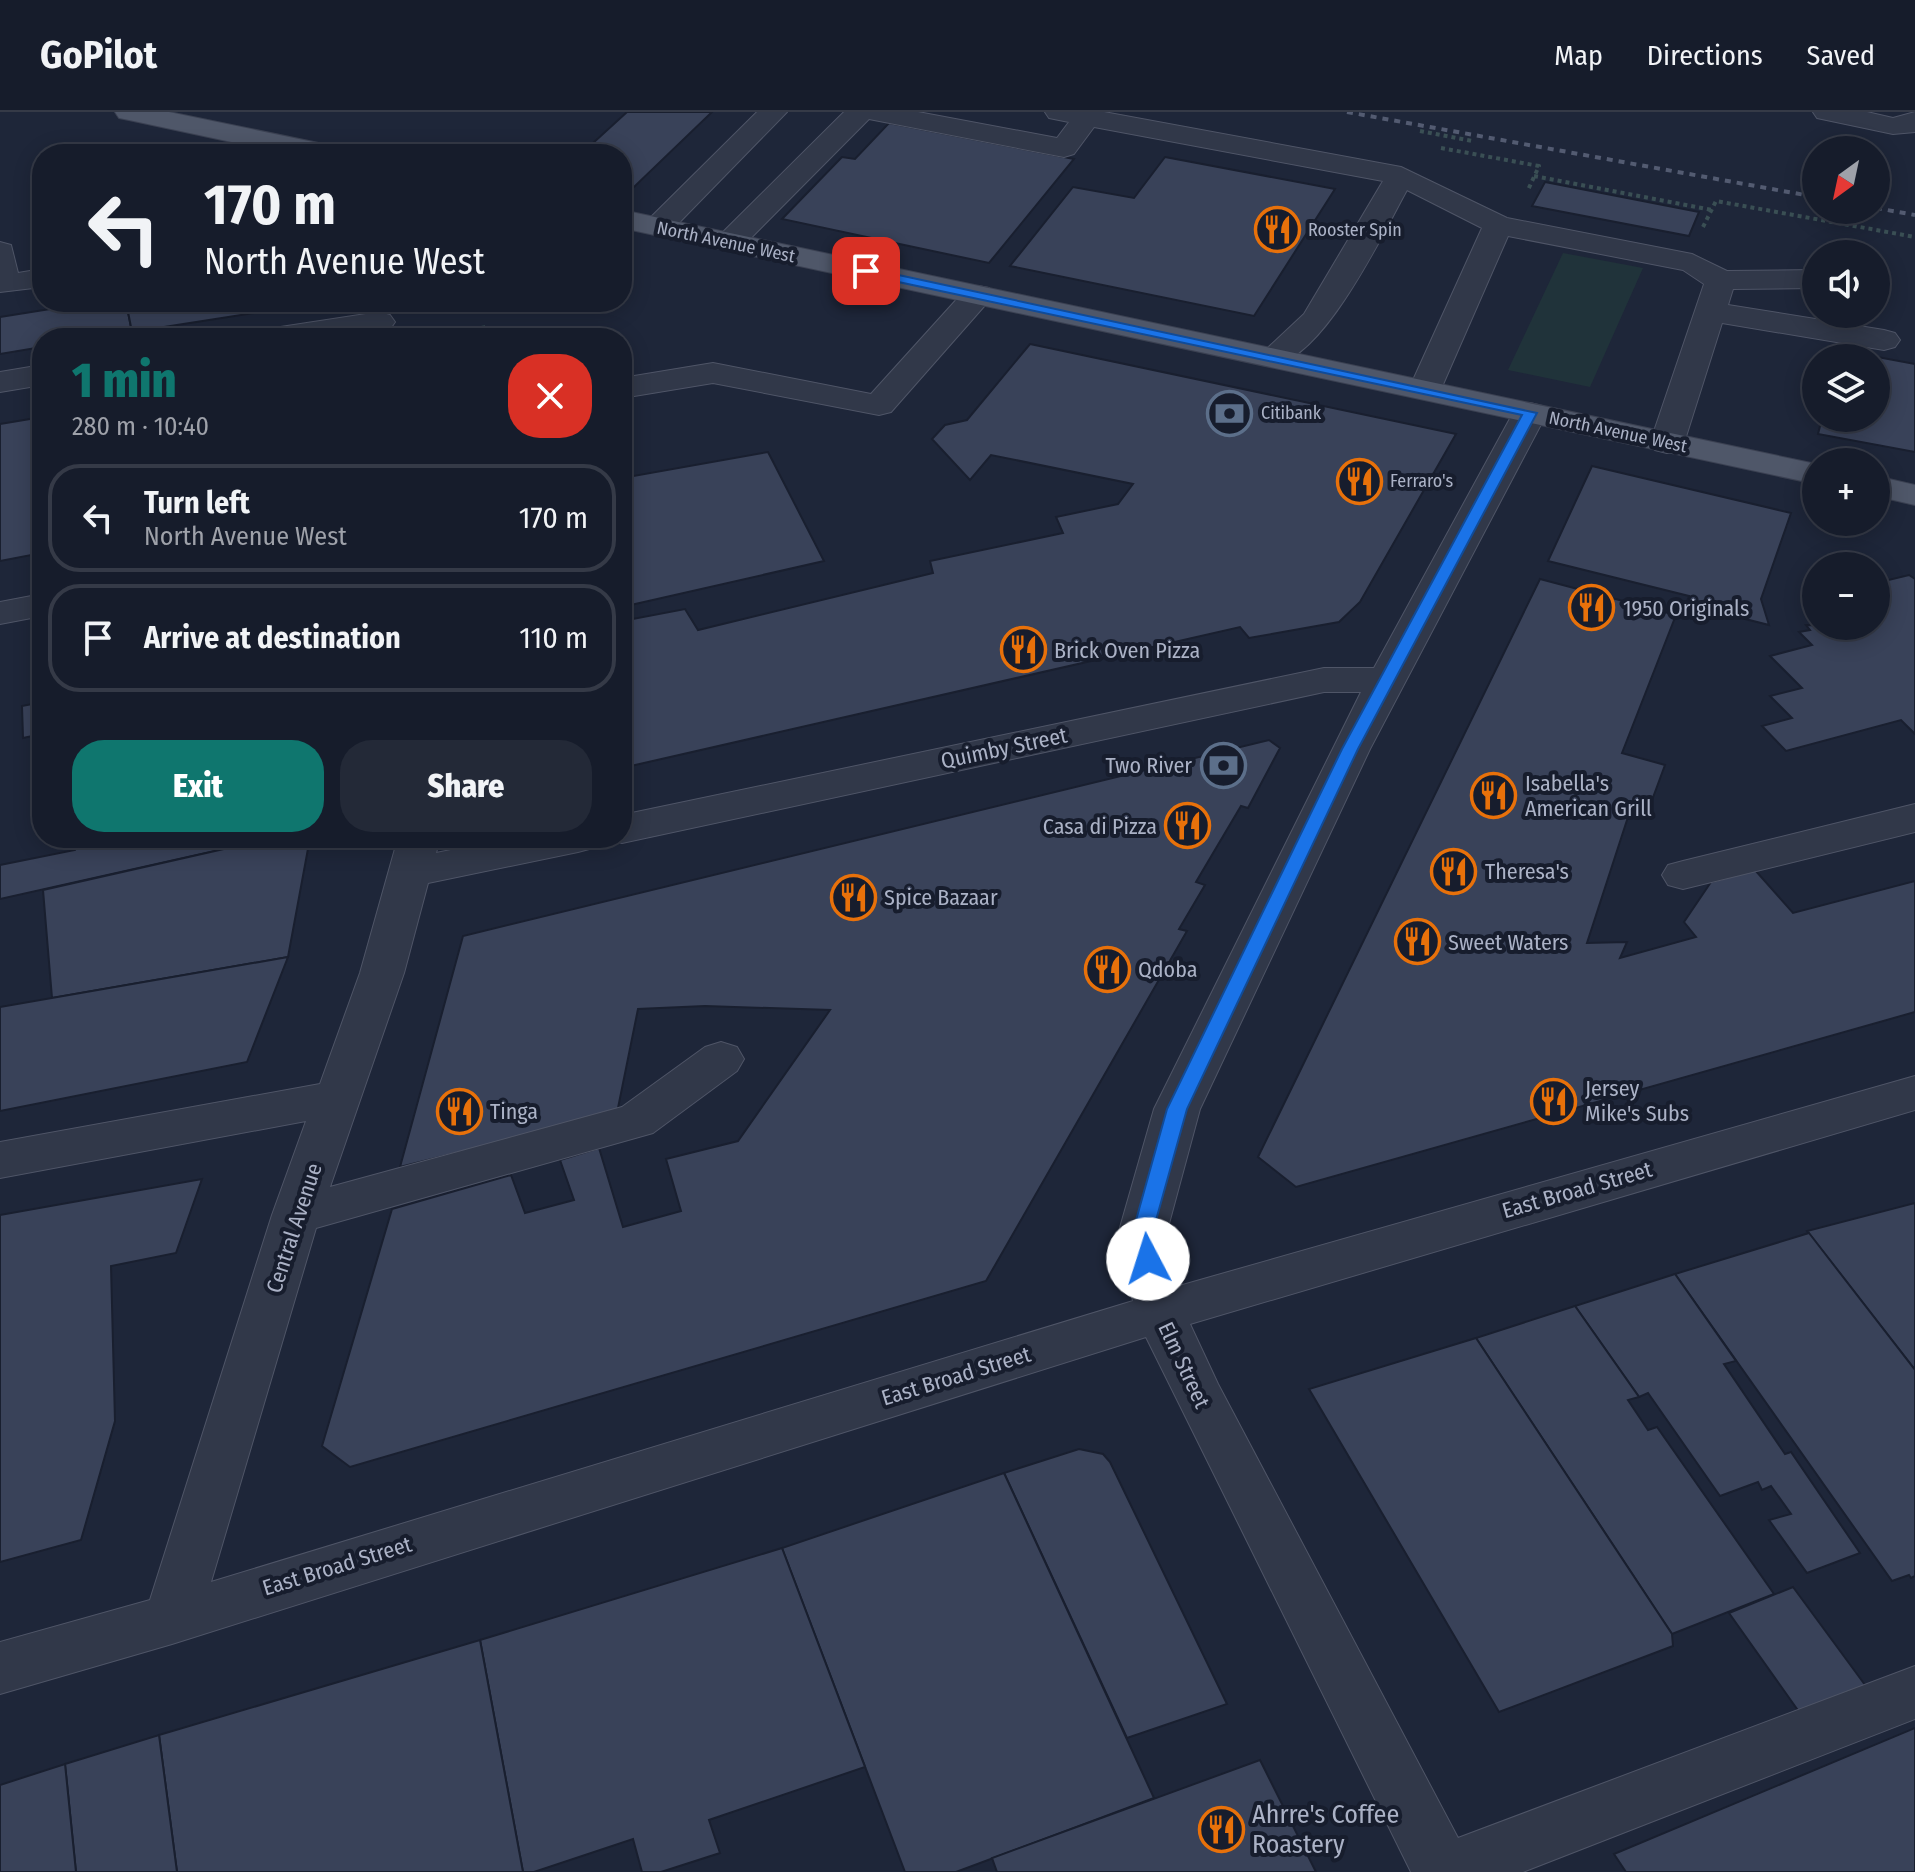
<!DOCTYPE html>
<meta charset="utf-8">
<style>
:root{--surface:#161c2b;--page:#232937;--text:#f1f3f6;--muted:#9ea1a9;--line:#353a47;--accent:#0f766e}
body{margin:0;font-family:"Fira Sans Condensed",sans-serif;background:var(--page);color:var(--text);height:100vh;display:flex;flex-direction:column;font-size:30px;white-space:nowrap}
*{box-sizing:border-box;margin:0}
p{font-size:26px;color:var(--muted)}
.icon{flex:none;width:44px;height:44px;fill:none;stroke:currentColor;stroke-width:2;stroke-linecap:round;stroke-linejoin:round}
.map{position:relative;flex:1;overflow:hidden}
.sheet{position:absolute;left:32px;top:216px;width:600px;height:520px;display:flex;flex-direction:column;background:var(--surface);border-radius:32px;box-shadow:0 4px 20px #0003,0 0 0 2px var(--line)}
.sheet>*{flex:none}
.top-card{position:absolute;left:32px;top:32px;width:600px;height:168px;border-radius:32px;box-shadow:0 4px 20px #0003,0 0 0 2px var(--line);background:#161c2b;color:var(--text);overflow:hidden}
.needle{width:52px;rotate:213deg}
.buttons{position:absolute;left:1802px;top:24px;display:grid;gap:16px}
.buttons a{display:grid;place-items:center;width:88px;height:88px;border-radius:50%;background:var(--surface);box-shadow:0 4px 20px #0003,0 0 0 2px var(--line);font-size:40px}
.pin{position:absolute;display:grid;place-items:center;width:68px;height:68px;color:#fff;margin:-34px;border-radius:16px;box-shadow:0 4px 12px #0006}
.me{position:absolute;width:88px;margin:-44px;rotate:355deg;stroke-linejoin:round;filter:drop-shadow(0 0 6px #0008)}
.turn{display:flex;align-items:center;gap:28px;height:168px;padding:0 40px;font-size:36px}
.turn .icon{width:104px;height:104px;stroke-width:2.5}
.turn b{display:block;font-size:56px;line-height:68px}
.round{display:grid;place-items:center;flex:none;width:84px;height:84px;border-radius:32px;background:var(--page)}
.headline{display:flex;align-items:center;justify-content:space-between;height:136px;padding:0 40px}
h1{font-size:48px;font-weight:800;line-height:60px;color:var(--accent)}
.action{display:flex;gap:16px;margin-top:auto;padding:16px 40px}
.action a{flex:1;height:92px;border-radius:32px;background:var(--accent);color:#fff;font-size:32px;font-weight:800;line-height:92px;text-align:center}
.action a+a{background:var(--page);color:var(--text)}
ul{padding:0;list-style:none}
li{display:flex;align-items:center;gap:24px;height:108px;margin:0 16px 12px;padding:0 24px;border:4px solid var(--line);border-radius:32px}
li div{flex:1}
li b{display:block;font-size:30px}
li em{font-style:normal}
header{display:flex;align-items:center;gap:48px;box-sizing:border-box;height:112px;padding:0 40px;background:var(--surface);border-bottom:2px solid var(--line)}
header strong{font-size:38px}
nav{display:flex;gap:44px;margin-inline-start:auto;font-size:28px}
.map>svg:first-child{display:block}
.green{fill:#20333a}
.building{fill:#394259;stroke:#191f2f;stroke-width:2}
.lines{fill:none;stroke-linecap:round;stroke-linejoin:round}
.minor-casing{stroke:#4f5567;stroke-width:2}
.major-casing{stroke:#3b4152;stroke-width:2}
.path{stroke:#3a4f54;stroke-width:4;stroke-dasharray:4 4;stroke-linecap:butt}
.minor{fill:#313849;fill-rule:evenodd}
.major{fill:#4f5769;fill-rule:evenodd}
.rail{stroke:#535b71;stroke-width:4;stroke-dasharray:6 6;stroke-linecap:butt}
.route{fill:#1a73e8;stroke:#114b97;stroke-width:2}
.labels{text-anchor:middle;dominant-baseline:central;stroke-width:8;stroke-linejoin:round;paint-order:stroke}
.far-poi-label{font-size:18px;fill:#abb2c6;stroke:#171d2d;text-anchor:start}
.far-street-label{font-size:18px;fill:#abb2c6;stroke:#171d2d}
.poi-label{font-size:22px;fill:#abb2c6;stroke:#171d2d;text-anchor:start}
.street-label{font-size:22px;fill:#abb2c6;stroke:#171d2d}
.near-poi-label{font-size:26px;fill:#abb2c6;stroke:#171d2d;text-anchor:start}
</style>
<header>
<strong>GoPilot</strong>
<nav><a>Map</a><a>Directions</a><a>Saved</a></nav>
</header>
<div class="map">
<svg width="1915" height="1760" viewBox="0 0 1915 1760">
<rect width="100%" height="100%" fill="#1e2639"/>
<!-- green -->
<path class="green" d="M1563,141l80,15 -53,119 -82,-17z"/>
<!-- building -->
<g class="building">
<path d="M627,0h85l-78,75 -12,-2v-31h-41z"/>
<path d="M889,11l185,36 -85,104 -207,-44 60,-62 13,2z"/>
<path d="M120,31l49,11h-87l-1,-4z"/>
<path d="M1165,45l170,32 -81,127 -244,-50 63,-79 61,11z"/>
<path d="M1545,70l154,30 -10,24 -157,-30z"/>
<path d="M94,190h32l6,30 -35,6h-55v9l-42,7v-37z"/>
<path d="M126,190h125l3,11 -122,19z"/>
<path d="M1030,232l426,90 -96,168 -21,20 -90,16 -9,-11 -618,141v-147l63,-12 13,21 235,-57 -3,-12 133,-28 -7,-16 62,-13 15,-20 -142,-29 -21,25 -38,-41 13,-14 22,-5z"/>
<path d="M1840,238l75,14v88l-97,-18 4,-16h54v-60h-38z"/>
<path d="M42,305v136l-42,8v-137z"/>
<path d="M768,340l56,109 -202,46v-129z"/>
<path d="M1592,354l199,47 -30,86 8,26 -83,-21 3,-8 -141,-35z"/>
<path d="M1909,463l6,4v155l-14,-14 -115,31 -24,-25 30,-8 -22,-22 32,-8 -32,-32 42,-11 -13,-13 11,-2 -4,-5 70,1v-43z"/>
<path d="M1540,467l136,36 -54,138 43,12 -17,46 -20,6 -41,126 40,-1 -7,16 76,-21 -12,-15 27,-40 44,-12 38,43 122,-32v131l-619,175 -38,-30z"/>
<path d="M42,590v32l-19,4 -1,-32z"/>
<path d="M1269,628l11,8 -32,60 -7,-2 -45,76 9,3 -26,44 8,2 -201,350 -636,186 -28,-21 70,-237 119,-34 14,38 49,-13 -14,-40 39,-12 24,79 58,-16 -15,-52 72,-18 92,-131 -125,-4 -67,3 -21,104 -217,54 63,-231z"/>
<path d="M78,726h195l-273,61v-34l75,-15z"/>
<path d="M273,726h37l-22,119 -236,41 -9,-108z"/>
<path d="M288,845l-41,105 -247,49v-104z"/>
<path d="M202,1067l-26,74 -65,13 4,155 -34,119 -81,22v-347z"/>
<path d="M1915,1091v167l-108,-139z"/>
<path d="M1809,1121l106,137v206l-4,2 -2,-3 -17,6 -217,-307z"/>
<path d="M1675,1162l61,87 -12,3 61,90 6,-2 69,101 -53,20 -38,-53 22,-6 -20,-28 -9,4 -4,-8 -38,14 -72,-103 -9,4 -64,-91z"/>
<path d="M1575,1194l64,91 -11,3 20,30 9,-3 117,167 -102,40 -196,-296z"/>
<path d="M1476,1226l196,296 1,12 -174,66 -190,-323z"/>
<path d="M1079,1337l24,5 7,8 117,242 -100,34 -123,-265z"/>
<path d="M1004,1361l150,325 -198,74h-51l-123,-324z"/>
<path d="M782,1436l83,219 -156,53 11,33 -59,19h-19l-9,-33 -99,33h-11l-43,-232z"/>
<path d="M1793,1475l75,102 -66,27 -73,-103z"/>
<path d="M480,1528l43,232h-346l-18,-137z"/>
<path d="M1915,1616v144h-289l-12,-18z"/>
<path d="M159,1623l18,137h-101l-11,-108z"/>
<path d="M1260,1648l56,112h-319l-5,-14z"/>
<path d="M65,1652l11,108h-76v-87z"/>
</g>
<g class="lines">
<defs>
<g id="minor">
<path d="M757,0h30l-118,121h-22l-4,-6 4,-6z"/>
<path d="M844,0h74l139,26 12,-16 -20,-4 -4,-6h59l297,55 106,51 185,36 35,17 89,-1v18l-83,1 -5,16 156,25 11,3 5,7 -5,7 -11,3 -162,-27 -38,120 -5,7 -12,3 -12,-3 -5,-7 54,-159 -21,-14 -175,-34 -67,153 -4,7 -12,3 -12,-3 -4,-7 73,-161 -75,-38c-23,41 -91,187 -144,174l-5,-7 46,-43 79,-133 -289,-54 -20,27 -10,3 -195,-38 -128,129h-22l-4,-6 4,-6z"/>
<path d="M1813,0h54l26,6 22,-6v20l-22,2 -76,-16z"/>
<path d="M0,130l11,3 7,28 24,-4v18l-42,5z"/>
<path d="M978,174l11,2 5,7 -103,117 -12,3 -166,-32 -91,15v-20l91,-15 158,31 96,-106z"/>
<path d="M379,200l11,3 5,7 -5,7 -53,9h-79l5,-7 11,-3z"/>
<path d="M42,253v20l-42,7v-20z"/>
<path d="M1530,291l12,3 5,7 -177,336 -170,360 -33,122 12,55 736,-210v34l-725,214 28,60 240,454 457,-172v53l-392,153h-112l-265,-535 -974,307 -172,50v-52l150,-42 122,-385 34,-94 -306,57v-36l320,-58 40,-111 38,-135h42l-4,15 74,-15h89l-6,10 -15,4 -150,31 -24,90 -74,214 292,-80 83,-60 16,-5 16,5 7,12 -7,12 -84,62 -337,95 -105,354 922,-281 -14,-70 35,-122 207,-417h-37l-702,151 -15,-5h15v-23l702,-147h50l139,-255 5,-7z"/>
<path d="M42,482v22l-42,8v-22z"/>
<path d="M1915,692v28l-232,57 -15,-4 -6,-10 6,-10 15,-4z"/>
</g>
<g id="major">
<path d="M115,0h54l159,33 10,3 4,6h-54l-159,-34 -10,-2z"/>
<path d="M622,98l1194,254v20l-1194,-256z"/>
<path d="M1876,364l39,9v20l-39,-9z"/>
</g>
</defs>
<!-- minor casing -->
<use href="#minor" class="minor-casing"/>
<!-- major casing -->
<use href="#major" class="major-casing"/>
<!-- path -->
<g class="path">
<path d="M1420,19l52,10"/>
<path d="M1441,36l98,18 -11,24"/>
<path d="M1534,64l178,34"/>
<path d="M1703,115l13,-26 199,36"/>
<path d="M434,224l53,-9"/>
</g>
<!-- minor -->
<use href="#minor" class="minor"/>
<!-- major -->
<use href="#major" class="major"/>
<!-- rail -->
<g class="rail">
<path d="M1347,0l469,85"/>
<path d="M1876,96l39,7"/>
</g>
</g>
<!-- route -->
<path class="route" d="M866,156l671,145 -179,336 -171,360 -34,122 6,28 -11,8 -10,-8 -5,-28 34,-122 175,-360 180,-334 -661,-141 -2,-3z"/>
<!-- icons -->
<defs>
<symbol id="restaurant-ring" viewBox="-11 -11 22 22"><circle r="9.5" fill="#171d2d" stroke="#e8710a" stroke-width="1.5"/><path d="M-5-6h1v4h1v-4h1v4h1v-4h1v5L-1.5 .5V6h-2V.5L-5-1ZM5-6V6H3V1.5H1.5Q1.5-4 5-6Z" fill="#e8710a"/></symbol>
<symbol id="bank-ring" viewBox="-11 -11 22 22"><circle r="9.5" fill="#171d2d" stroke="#5c6f8a" stroke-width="1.5"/><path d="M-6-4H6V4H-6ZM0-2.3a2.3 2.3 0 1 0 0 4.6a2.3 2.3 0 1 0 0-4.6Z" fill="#5c6f8a"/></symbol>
</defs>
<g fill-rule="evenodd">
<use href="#restaurant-ring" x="1252" y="92" width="51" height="51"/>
<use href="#bank-ring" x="1204" y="276" width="51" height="51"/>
<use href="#restaurant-ring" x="1334" y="344" width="51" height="51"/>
<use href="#restaurant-ring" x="1566" y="470" width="51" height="51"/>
<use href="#restaurant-ring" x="998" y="512" width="51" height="51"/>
<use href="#bank-ring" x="1198" y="628" width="51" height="51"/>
<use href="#restaurant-ring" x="1468" y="658" width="51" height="51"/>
<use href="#restaurant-ring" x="1162" y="688" width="51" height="51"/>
<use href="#restaurant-ring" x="1428" y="734" width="51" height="51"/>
<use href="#restaurant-ring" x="828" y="760" width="51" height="51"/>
<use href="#restaurant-ring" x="1392" y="804" width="51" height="51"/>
<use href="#restaurant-ring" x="1082" y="832" width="51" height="51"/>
<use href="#restaurant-ring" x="1528" y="964" width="51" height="51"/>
<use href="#restaurant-ring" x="434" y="974" width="51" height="51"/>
<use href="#restaurant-ring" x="1196" y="1692" width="51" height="51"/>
</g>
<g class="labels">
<!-- far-poi labels -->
<g class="far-poi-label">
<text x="1308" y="118">Rooster Spin</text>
<text x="1261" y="301">Citibank</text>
<text x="1390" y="369">Ferraro's</text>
</g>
<!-- far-street labels -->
<g class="far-street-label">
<text transform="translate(726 130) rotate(12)">North Avenue West</text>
<text transform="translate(1618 320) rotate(12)">North Avenue West</text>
</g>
<!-- poi labels -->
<g class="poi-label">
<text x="1623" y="496">1950 Originals</text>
<text x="1054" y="538">Brick Oven Pizza</text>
<text x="1192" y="653" text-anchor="end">Two River</text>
<text x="1525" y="671">Isabella's<tspan x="1525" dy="25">American Grill</tspan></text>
<text x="1157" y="714" text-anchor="end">Casa di Pizza</text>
<text x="1485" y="759">Theresa's</text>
<text x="884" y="785">Spice Bazaar</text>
<text x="1448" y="830">Sweet Waters</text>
<text x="1138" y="857">Qdoba</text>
<text x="1585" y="976">Jersey<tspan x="1585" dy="25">Mike's Subs</tspan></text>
<text x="490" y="999">Tinga</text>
</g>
<!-- street labels -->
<g class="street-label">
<text transform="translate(1004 636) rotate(-12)">Quimby Street</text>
<text transform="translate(1577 1078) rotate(-16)">East Broad Street</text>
<text transform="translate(294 1116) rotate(-72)">Central Avenue</text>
<text transform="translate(1184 1253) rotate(65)">Elm Street</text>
<text transform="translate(956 1264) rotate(-17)">East Broad Street</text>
<text transform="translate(337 1454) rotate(-17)">East Broad Street</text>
</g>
<!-- near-poi labels -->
<g class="near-poi-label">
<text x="1252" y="1702">Ahrre's Coffee<tspan x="1252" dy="30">Roastery</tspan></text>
</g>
</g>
</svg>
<div class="buttons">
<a><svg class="needle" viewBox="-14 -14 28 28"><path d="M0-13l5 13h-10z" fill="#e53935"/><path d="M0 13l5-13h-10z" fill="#9ea1a9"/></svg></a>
<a><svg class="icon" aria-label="sound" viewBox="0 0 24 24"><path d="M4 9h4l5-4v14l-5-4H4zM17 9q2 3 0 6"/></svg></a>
<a><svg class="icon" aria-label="layers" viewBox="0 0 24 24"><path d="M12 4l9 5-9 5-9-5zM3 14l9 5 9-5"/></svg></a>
<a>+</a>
<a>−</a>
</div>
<div class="pin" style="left:866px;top:159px;background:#d93025"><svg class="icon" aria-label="arrive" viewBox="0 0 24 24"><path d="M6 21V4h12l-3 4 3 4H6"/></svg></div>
<svg class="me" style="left:1148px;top:1147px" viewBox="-20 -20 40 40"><circle r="19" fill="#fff"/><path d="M0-13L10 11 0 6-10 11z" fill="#1a73e8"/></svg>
<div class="top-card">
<div class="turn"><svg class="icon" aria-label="left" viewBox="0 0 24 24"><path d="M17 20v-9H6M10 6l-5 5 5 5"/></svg><div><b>170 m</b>North Avenue West</div></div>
</div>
<section class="sheet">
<div class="headline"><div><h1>1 min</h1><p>280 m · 10:40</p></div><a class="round" style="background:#d93025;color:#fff"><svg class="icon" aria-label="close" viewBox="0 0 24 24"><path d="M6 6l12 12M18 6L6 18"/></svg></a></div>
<ul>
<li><svg class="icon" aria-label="left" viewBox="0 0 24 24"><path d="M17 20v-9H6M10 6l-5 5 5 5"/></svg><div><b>Turn left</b><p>North Avenue West</p></div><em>170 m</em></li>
<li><svg class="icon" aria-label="arrive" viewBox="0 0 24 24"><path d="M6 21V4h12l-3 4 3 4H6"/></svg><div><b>Arrive at destination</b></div><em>110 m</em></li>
</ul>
<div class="action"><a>Exit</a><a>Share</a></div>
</section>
</div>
